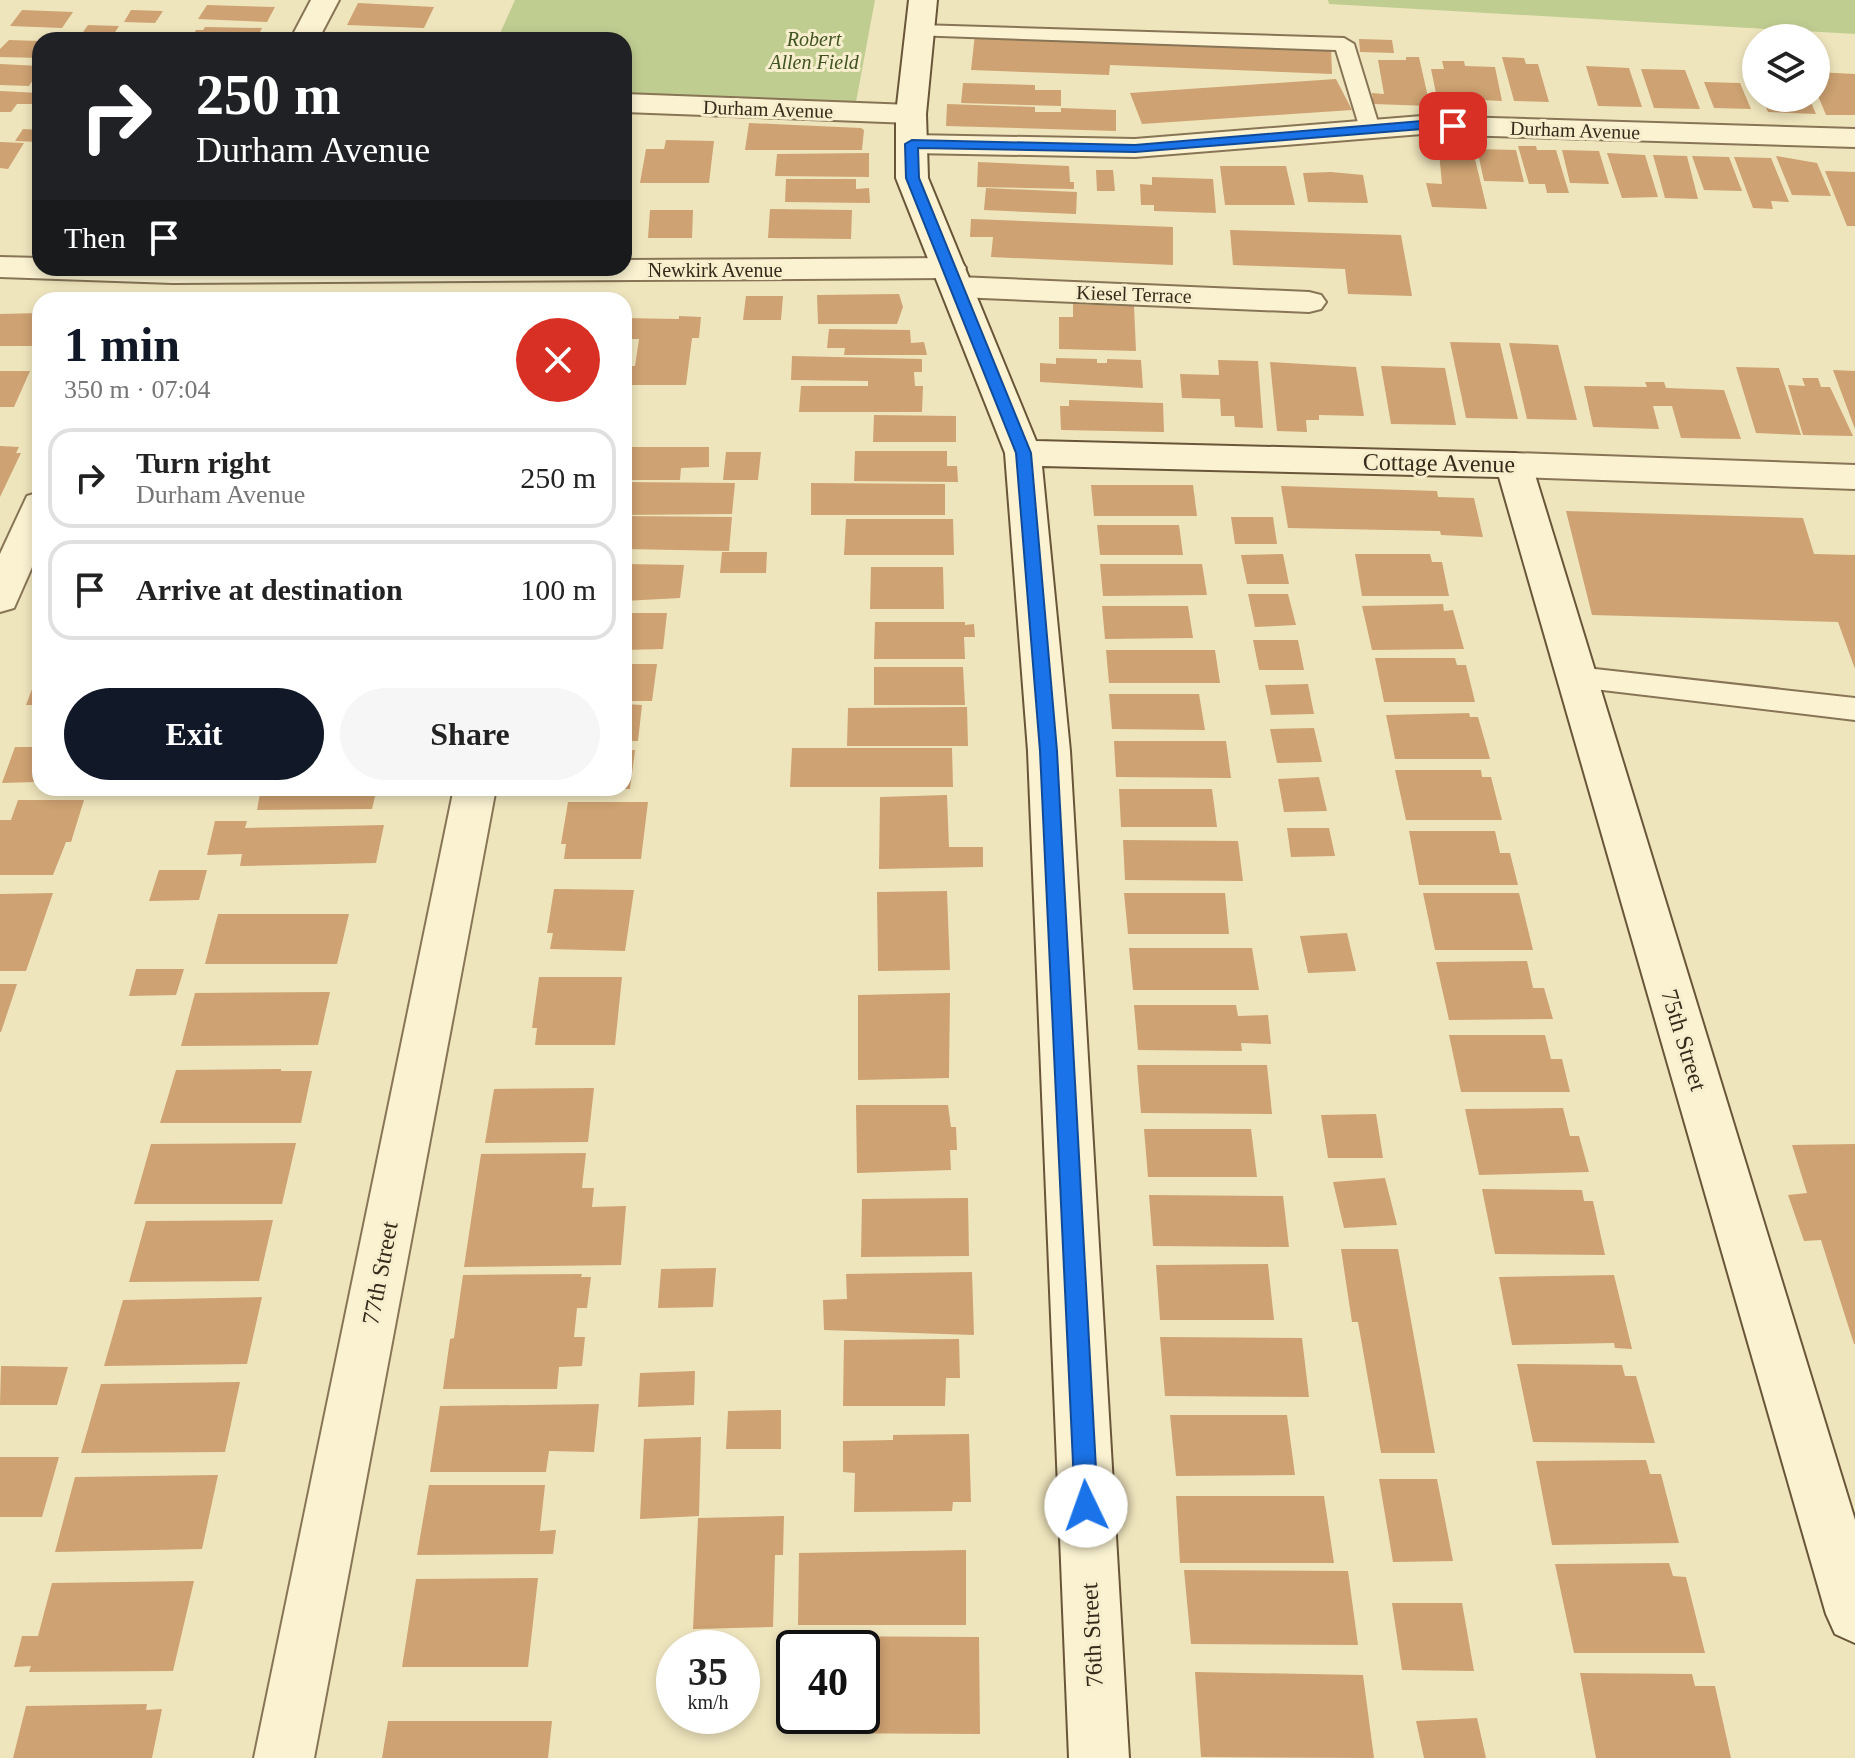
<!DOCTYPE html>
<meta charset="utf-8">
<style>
:root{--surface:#fff;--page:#f6f6f6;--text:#222;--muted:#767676;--line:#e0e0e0;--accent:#111827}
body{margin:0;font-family:Georgia,serif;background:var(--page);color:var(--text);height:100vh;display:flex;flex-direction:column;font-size:30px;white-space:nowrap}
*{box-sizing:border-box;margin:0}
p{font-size:26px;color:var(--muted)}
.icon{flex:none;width:44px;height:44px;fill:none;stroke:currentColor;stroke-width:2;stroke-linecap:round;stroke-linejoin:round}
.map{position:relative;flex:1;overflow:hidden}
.details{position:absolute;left:32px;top:292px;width:600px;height:504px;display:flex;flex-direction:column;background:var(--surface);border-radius:24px;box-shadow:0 4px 12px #0003}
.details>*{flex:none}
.guide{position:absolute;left:32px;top:32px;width:600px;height:244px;border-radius:24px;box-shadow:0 4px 12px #0003;background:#202124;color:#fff;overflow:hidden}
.buttons{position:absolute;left:1742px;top:24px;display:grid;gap:16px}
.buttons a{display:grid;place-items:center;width:88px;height:88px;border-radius:50%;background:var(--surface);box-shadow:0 4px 12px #0003;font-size:40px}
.speed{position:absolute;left:656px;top:1630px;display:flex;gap:16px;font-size:40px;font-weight:700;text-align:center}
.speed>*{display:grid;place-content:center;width:104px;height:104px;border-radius:50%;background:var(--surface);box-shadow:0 4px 12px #0003;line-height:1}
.speed small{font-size:20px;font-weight:400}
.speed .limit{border:4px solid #111;border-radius:12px;background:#fff;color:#111}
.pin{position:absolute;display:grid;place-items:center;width:68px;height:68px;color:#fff;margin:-34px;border-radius:16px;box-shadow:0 4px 12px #0006}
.me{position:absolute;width:88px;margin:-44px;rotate:357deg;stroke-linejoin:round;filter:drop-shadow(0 0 6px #0008)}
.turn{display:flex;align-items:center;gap:28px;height:168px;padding:0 32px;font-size:36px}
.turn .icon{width:104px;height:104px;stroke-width:2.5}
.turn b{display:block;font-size:56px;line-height:68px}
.then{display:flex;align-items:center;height:76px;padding:0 32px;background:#0003;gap:16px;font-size:30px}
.round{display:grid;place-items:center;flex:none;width:84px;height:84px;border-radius:42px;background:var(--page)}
.headline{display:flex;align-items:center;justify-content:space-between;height:136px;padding:0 32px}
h1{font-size:48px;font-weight:800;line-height:60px;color:var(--accent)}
.action{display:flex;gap:16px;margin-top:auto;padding:16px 32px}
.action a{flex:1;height:92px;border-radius:48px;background:var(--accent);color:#fff;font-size:32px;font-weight:800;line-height:92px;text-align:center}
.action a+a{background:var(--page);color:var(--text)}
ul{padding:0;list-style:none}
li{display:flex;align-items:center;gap:24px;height:100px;margin:0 16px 12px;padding:0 16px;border:4px solid var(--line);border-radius:24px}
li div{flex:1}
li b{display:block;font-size:30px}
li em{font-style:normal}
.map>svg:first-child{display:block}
.green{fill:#c0cd91}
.building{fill:#cea272}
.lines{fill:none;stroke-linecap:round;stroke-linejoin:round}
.lane-casing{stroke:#877556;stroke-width:4}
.street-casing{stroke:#877556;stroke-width:4}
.secondary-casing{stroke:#695639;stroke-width:4}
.lane{fill:#faf2d0;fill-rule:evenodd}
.street{fill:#faf2d0;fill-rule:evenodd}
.secondary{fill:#faf2d0;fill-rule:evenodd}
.route{fill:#1a73e8;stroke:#114b97;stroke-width:2}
.labels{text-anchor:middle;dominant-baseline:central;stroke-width:6;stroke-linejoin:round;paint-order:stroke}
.far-park-label{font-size:20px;font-style:italic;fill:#415321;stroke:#f6eecd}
.far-street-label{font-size:20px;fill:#362b1b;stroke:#f6eecd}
.street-label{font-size:24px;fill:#362b1b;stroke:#f6eecd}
</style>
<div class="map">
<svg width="1855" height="1758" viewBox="0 0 1855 1758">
<rect width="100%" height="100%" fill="#efe5bd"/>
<!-- green -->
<g class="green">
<path d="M515,0h360l-19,102 -232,-8v-54h-127z"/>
<path d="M1328,0h527v34l-526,-30z"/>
</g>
<!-- building -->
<g class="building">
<path d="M358,3l76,4 -10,21 -77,-3z"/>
<path d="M207,5l68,2 -8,15 -69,-3z"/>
<path d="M22,10l51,2 -11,16 -52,-2z"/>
<path d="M131,10l32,1 -8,12 -31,-1z"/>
<path d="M88,25l31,1 -7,11 -31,-2z"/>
<path d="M205,27l57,1 -6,12h-59l2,-3h-7l4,-7h7z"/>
<path d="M343,32l64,1 -3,7h-65z"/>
<path d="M975,34l356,12 1,28 -222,-9 -1,10 -138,-5z"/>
<path d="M1359,39l33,1 2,13 -34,-1z"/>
<path d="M9,40l31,1v17l-40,-1v-8z"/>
<path d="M1406,57h13l11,49 -57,-2 -1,-11 12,1 -6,-34h28z"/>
<path d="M1502,57l22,1 2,6h12l11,38 -35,-1z"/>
<path d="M1442,61h22l1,5 30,1 7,34 -65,-3 -6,-29h13z"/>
<path d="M0,64l40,2v4l-11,16 -29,-1z"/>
<path d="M1586,66l43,2 13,39 -44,-1z"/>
<path d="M1641,69l44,1 15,39 -46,-1z"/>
<path d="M1816,72l39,2v41h-29l-10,-24z"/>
<path d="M1336,79l16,31 -210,14 -12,-31z"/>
<path d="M1704,82l36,1 11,26 -37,-1z"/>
<path d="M963,83l72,2v5h26v16l-100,-3z"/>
<path d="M0,91l40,2 -8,11h-15l-6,8h-11z"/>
<path d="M1762,98h47l7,16 -48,-2z"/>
<path d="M947,104l88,3v5h26v-4l55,2v21l-170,-5z"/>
<path d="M749,123l112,5 3,2 -2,20h-117z"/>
<path d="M23,129l17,1v12l-25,-1z"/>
<path d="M666,140l48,1 -5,42h-69l6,-34h18z"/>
<path d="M0,142l24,1 -16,26 -8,-1z"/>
<path d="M1518,146h18l1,4h19l13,43h-22l-2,-9h-16z"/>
<path d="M1477,149l39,1 8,32 -40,-1z"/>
<path d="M1562,150l37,1 10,33 -39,-1z"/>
<path d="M1439,152h31l4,3 13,54 -55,-2 -6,-24 16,1z"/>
<path d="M869,153v24l-94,-1 2,-22z"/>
<path d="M1607,153l38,2 13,42 -36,1z"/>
<path d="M1653,155l34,1 11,43 -33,-1z"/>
<path d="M1692,156l37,1 13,34 -38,-1z"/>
<path d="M1776,156l41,7 14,33 -39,-1z"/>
<path d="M1734,157l37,1 18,44 -18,-1 2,8 -20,-1z"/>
<path d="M978,162l91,4 1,16h4v7l-97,-2z"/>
<path d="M1220,166h66l9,39h-70z"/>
<path d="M1096,170h17l2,21h-18z"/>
<path d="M1825,171l30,1v54h-8z"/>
<path d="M1331,172l32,3 5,28 -60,-1 -5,-29z"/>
<path d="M1152,177l61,2 3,34 -62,-2v-6h-13l-1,-21 12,1z"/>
<path d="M786,179h70v10l13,-1 1,15 -85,-1z"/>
<path d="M986,188l91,4 -1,22 -92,-4z"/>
<path d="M770,209l82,1 -1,29 -83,-1z"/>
<path d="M650,210h43l-1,28h-44z"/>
<path d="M971,219l202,8v38l-182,-8 2,-20h-23z"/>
<path d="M1230,230l171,5 11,61 -64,-2 -3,-25 -112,-4z"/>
<path d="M899,294l4,13 -6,17h-79l-1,-29z"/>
<path d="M746,296h37l-2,24h-38z"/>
<path d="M1073,304l61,2 2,45 -77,-2v-32h14z"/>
<path d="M40,313v33h-40v-32z"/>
<path d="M679,316l22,1 -2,21h-7l-6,47h-59l4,-19h4l4,-27h-15v-21l55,1z"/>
<path d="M829,329l81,1 1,13 13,-1 3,13h-83l1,-7h-18z"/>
<path d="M1450,342l50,1 18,76 -52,-1z"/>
<path d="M1509,343l49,2 19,75 -50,-1z"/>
<path d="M792,356l130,3v13h-8l1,14h8l-1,26h-123l2,-26h67v-5l-77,-1z"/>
<path d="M1056,358l41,1v4h10v-4l34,1 2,28 -103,-6v-19l16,1z"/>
<path d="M1218,360l40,1 5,67 -28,-1 -1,-11h-13l-1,-17 -38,-1 -2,-24 39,1z"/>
<path d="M1270,362l86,5 8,49 -45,-1v5h-13l1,12 -30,-1z"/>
<path d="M1381,366l64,2 11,57 -65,-1z"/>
<path d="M1736,367l43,1 22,67 -45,-2z"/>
<path d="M1833,370l22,1v58z"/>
<path d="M0,371h30l-16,36h-14z"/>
<path d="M1802,378h16l3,9h9l23,49 -50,-1 -15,-50 17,1z"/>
<path d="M1645,382h19l2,6 58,2 17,49 -60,-1 -9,-32h-19l6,23 -66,-2 -9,-41 63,1z"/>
<path d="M1069,400l94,3 1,29 -103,-2 -1,-24h9z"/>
<path d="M874,415l82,1v26h-83z"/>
<path d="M0,446l19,1 -3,6h5l-21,44z"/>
<path d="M624,447h85v20l-28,1 -1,12h-56z"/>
<path d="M855,451h92v15h10l1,16 -104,-1z"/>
<path d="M726,452h35l-3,28h-35z"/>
<path d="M624,482l111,1 -3,31 -108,1z"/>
<path d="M811,483l134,1v31h-134z"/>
<path d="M1091,485h102l4,31h-103z"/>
<path d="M1281,486l156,5 1,6 36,1 9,39 -42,-2 -1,-4 -152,-3z"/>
<path d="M1566,511l237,7 11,36 41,1v114l-17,-47 -246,-7z"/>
<path d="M624,516l108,1 -3,34 -105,-2z"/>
<path d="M1231,517h42l4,27h-42z"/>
<path d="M846,519h107l1,36h-110z"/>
<path d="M1097,525h82l4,30h-83z"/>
<path d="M722,552h45l-1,21h-46z"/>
<path d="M1283,554l6,30h-42l-6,-29z"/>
<path d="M1355,554h75l2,8h10l7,34h-87z"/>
<path d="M624,564l60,1 -4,33 -56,3z"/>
<path d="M1100,564h102l5,31 -104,1z"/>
<path d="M871,567h72l1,42h-74z"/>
<path d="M1248,594h40l8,31 -41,2z"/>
<path d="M1443,604l1,7 9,-1 11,39 -92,1 -10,-44z"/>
<path d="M1102,606h86l5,32 -88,1z"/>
<path d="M624,613h43l-4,36 -39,1z"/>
<path d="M875,622h90v3l9,-1 1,13h-11l1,22h-91z"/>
<path d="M1253,640h45l6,30h-45z"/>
<path d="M1106,650h109l5,33h-111z"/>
<path d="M1375,658h80l2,7h9l9,37h-91z"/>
<path d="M624,664h33l-5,37h-28z"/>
<path d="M874,667h89l2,38h-91z"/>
<path d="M40,668v37h-14z"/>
<path d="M1308,684l6,30 -43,1 -6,-30z"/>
<path d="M1109,694h90l6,36 -93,-1z"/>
<path d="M624,704l18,1 -4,36h-14z"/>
<path d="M967,707l1,39h-121l1,-38z"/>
<path d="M1469,713l1,4h8l12,42h-95l-9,-44z"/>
<path d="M1314,728l8,34 -45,1 -7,-34z"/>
<path d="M40,730v49l-4,3 -34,1 13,-36h19z"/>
<path d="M1114,741h112l5,37 -115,-1z"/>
<path d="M792,748h160l1,39h-163z"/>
<path d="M635,750l-5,39h-6v-38z"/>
<path d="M1395,770h86l1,7h9l11,43h-96z"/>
<path d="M1319,777l8,34 -43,1 -6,-33z"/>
<path d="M261,788h116l-5,21 -115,1z"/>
<path d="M1119,789h93l5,38h-96z"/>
<path d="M947,795l2,52h34v20l-104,2 1,-72z"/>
<path d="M18,800h66l-13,42h-5l-13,33h-53v-55h11z"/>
<path d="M568,802h80l-7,57h-77l2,-15h-5z"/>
<path d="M215,821h32l-2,7 139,-3 -8,38 -136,3 2,-12 -35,1z"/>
<path d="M1287,828h42l6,28 -44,1z"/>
<path d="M1409,831h86l5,22h10l8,32h-99z"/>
<path d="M1123,840l115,1 5,40 -118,-1z"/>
<path d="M159,870h48l-8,30 -50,1z"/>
<path d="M554,889l80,1 -9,61 -75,-2 3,-16h-6z"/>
<path d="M947,891l3,79 -72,1 -1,-79z"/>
<path d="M53,893l-27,78h-26v-77z"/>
<path d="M1124,893h101l4,41h-101z"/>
<path d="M1423,893h96l14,57h-98z"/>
<path d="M218,914h131l-12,50h-132z"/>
<path d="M1347,933l9,38 -48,2 -8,-37z"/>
<path d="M1129,948h123l7,42h-126z"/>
<path d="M1527,961l6,27h11l9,31 -104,1 -13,-58z"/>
<path d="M136,969h48l-8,26 -47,1z"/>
<path d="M539,977h83l-7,68h-80l2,-17h-5z"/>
<path d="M0,984h17l-16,48h-1z"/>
<path d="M330,992l-12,53 -137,1 14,-53z"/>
<path d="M950,993l-1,85 -91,2v-85z"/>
<path d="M1134,1005h102l2,11 30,-1 3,29 -30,-1 1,8 -104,-1z"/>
<path d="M1449,1035h96l6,24h11l8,33h-109z"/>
<path d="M1137,1065h130l5,49 -131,-1z"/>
<path d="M281,1069v2h31l-11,52h-141l16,-53z"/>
<path d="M594,1088l-6,54 -103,1 9,-54z"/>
<path d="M856,1105h92l3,22h5l1,23h-7l1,20 -94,3z"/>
<path d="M1563,1108l7,28h9l10,36 -110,3 -14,-66z"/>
<path d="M1376,1114l7,44h-55l-7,-43z"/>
<path d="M1144,1129h107l6,48h-109z"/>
<path d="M296,1143l-14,61h-148l17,-60z"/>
<path d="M1855,1144v200h-1l-33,-104 -17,1 -16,-46 19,-2 -15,-48z"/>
<path d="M586,1153l-4,35h12l-2,19 34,-1 -5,59 -157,2 17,-113z"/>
<path d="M1385,1178l12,47 -53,3 -11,-46z"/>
<path d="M1482,1189l100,1 2,11h9l12,54 -110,-1z"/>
<path d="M1149,1195l134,1 6,51 -136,-1z"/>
<path d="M968,1198l1,58 -108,1 1,-58z"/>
<path d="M273,1220l-14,61 -130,1 17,-61z"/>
<path d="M1341,1249h57l37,204h-54l-23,-131h-6z"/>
<path d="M1268,1264l6,56h-114l-4,-55z"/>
<path d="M716,1268l-3,39 -55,1 3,-39z"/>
<path d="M972,1272l2,63 -150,-5 -1,-30 24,-1 -1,-25z"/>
<path d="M582,1274l-1,3h10l-4,31h-10l-3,29h11l-3,29 -23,1 -2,22h-114l7,-50 4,-1 9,-63z"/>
<path d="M1614,1275l18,74 -17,-1 -1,-5 -102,2 -13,-68z"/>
<path d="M262,1297l-15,67 -143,2 19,-66z"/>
<path d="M1160,1337l142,1 7,59 -144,-1z"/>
<path d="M959,1339l1,39h-14l-1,28h-102l1,-66z"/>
<path d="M1517,1364l105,1 3,11h11l19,67 -122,-1z"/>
<path d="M1,1366l67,1 -11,38h-57z"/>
<path d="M695,1371l-1,34 -56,2 2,-34z"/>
<path d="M240,1382l-15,70 -144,1 20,-69z"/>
<path d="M599,1404l-5,48 -45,-1 -3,21h-116l10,-66z"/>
<path d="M781,1410v39h-55l2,-38z"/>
<path d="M1170,1415h117l8,60 -119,1z"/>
<path d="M969,1434l2,68h-18l-1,9 -98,1 1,-39 -12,-1v-31l50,-1v-5z"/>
<path d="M701,1437l-2,79 -59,3 4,-80z"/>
<path d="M0,1457h59l-17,60h-42z"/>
<path d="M1646,1460l4,14h11l18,69 -127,2 -16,-84z"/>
<path d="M218,1475l-16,74 -147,3 20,-75z"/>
<path d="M1379,1479h58l16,82 -60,1z"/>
<path d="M429,1485h116l-5,46 16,-1 -3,24 -136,1z"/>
<path d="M1176,1496h148l10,67h-154z"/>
<path d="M784,1516l-1,39h-8l-2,72 -80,2 5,-111z"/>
<path d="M966,1550v75h-168l1,-72z"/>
<path d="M1669,1563l4,13 13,1 19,76h-131l-19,-89z"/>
<path d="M1184,1570l164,1 10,74 -167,-1z"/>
<path d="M538,1578l-10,89h-126l14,-88z"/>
<path d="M194,1581l-21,90 -144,1 2,-6 -17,1 8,-31h16l14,-53z"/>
<path d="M1392,1603h70l12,68 -72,-1z"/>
<path d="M797,1636l182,1 1,97 -188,-1 1,-17h69v-68h-66z"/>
<path d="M1195,1672l168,3 11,83 -173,-1z"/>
<path d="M1580,1673l112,1 3,12h20l16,72h-135z"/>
<path d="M147,1704l-1,6 16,-1 -10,49h-139l13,-52z"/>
<path d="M1477,1718l9,40h-62l-8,-37z"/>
<path d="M388,1721h164l-4,37h-166z"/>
</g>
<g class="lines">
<defs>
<g id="lane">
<path d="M919,25l425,13 10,6 26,85 -10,6 -10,-6 -24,-79 -424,-15 -3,-4 3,-4z"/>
<path d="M1577,667l278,31v22l-278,-33 -10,-3 -4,-7 4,-7z"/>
</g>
<g id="street">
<path d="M311,0h28l-21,40h-28z"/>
<path d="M624,94l287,11 11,3 4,6 -4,6 -11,3 -287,-11z"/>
<path d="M1422,116l433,13v18l-433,-13 -287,23 -223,-4 -11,-2 -4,-7 4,-7 11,-2 223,4z"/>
<path d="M0,257l40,1v10h584v-8l325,-2 12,3 5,7 -5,7 -12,3 -776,5 -173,-6z"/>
<path d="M958,277l351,15 12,3 5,7 -5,7 -12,3 -351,-15 -12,-3 -5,-7 5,-7z"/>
<path d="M1514,453l341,12v24l-341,-12 -13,-3 -5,-9 5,-9z"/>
<path d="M40,492v57l-26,59 -14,4v-58l27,-58z"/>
<path d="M454,788h42l-182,970h-60z"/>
</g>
<path id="secondary" d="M909,0h28l-11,114 2,64 108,263 478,12 13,3 5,9 323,1055v123l-20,-9 -9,-20 -327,-1137 -457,-11 28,285 59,1007h-60l-41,-1007 -23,-298 -109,-275v-64z"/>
</defs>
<!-- lane casing -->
<use href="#lane" class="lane-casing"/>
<!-- street casing -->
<use href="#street" class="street-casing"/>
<!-- secondary casing -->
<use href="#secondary" class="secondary-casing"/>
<!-- lane -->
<use href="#lane" class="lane"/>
<!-- street -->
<use href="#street" class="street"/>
<!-- secondary -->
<use href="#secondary" class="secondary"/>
</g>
<!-- route -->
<path class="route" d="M1422,121l31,1 6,4 -6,4 -31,-1 -287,23 -217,-4 1,30 112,275 26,298 41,755 -4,8 -8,4 -8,-4 -3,-8 -35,-755 -24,-298 -110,-275 -1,-34 7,-4 223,5z"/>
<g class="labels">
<!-- far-park labels -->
<g class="far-park-label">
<text x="814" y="39">Robert<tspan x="814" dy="23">Allen Field</tspan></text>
</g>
<!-- far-street labels -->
<g class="far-street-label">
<text transform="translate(768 109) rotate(2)">Durham Avenue</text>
<text transform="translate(1575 130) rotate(2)">Durham Avenue</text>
<text x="715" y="270">Newkirk Avenue</text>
<text transform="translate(1134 294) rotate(2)">Kiesel Terrace</text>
</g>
<!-- street labels -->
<g class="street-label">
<text transform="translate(1439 463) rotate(1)">Cottage Avenue</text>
<text transform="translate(1684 1040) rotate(73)">75th Street</text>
<text transform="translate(380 1273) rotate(-79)">77th Street</text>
<text transform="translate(1092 1635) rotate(-93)">76th Street</text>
</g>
</g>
</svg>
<div class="buttons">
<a><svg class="icon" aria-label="layers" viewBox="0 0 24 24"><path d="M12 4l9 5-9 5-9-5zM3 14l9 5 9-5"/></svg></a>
</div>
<div class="speed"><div>35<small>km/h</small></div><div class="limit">40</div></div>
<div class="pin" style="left:1453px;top:126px;background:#d93025"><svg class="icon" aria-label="arrive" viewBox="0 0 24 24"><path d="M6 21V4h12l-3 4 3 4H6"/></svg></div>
<svg class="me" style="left:1086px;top:1506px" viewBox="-20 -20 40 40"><circle r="19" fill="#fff"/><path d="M0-13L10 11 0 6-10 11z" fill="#1a73e8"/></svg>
<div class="guide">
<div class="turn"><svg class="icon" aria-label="right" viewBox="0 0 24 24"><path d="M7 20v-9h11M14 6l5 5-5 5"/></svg><div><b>250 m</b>Durham Avenue</div></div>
<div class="then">Then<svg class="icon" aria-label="arrive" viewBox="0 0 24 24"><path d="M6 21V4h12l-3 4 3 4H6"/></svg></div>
</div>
<section class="details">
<div class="headline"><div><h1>1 min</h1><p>350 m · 07:04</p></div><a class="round" style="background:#d93025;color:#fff"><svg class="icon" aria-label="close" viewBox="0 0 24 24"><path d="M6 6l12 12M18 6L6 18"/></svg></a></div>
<ul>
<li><svg class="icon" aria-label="right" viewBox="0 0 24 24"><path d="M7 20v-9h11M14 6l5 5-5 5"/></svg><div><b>Turn right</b><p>Durham Avenue</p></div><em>250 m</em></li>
<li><svg class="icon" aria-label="arrive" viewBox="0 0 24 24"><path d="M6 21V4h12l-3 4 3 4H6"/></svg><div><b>Arrive at destination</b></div><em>100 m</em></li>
</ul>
<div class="action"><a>Exit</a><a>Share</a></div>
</section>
</div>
